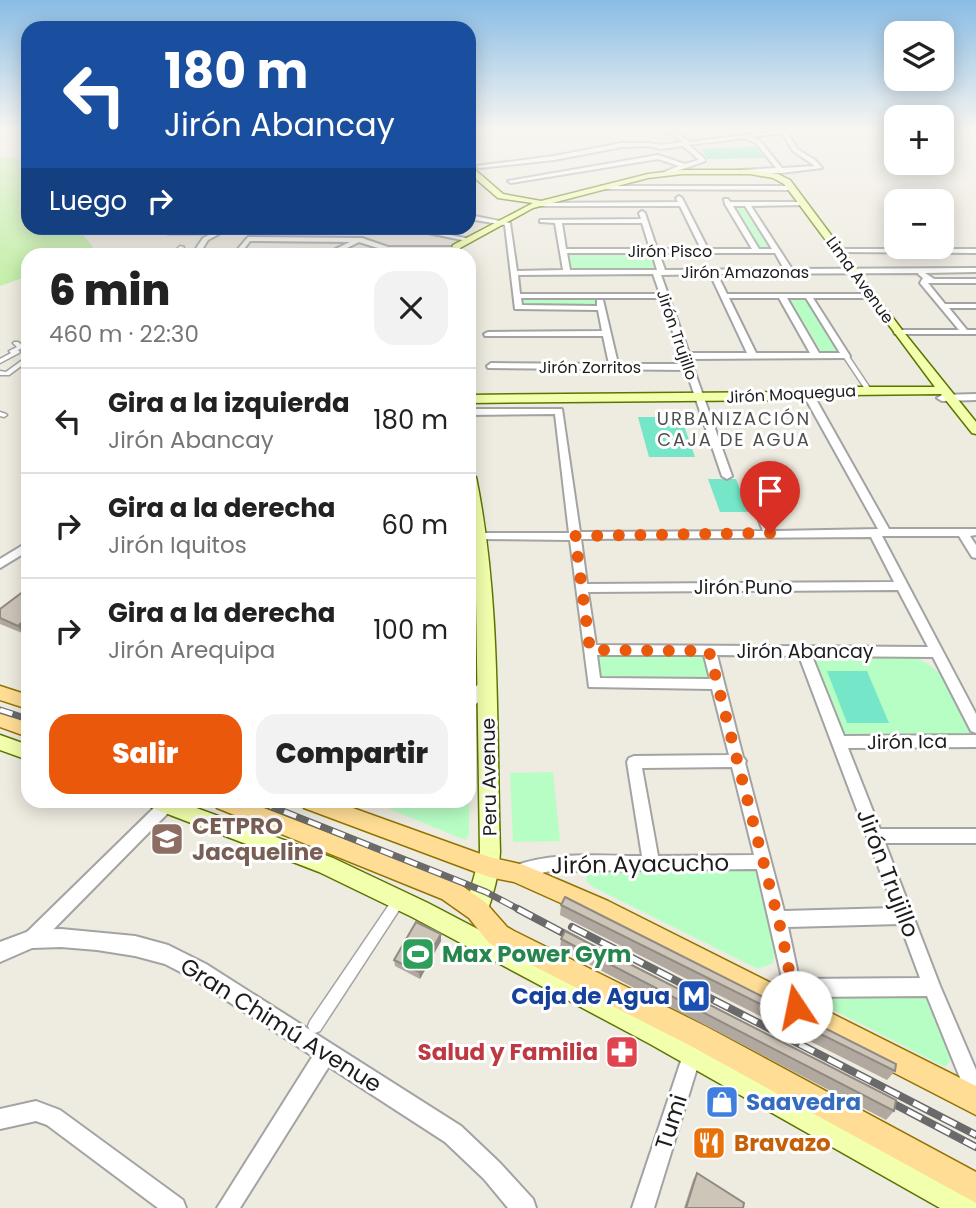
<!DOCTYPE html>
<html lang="es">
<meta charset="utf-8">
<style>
:root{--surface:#fff;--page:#f2f2f2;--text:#222;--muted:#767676;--line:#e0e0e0;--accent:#ea580c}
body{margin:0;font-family:Poppins,sans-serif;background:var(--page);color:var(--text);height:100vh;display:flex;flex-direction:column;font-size:26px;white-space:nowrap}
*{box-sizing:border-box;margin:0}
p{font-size:23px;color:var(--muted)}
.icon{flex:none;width:38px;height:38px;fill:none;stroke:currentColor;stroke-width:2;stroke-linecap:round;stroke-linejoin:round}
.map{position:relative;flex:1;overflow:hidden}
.details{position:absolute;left:21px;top:248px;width:455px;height:560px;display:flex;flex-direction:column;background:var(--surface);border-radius:21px;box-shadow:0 4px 18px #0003}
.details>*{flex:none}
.guide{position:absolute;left:21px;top:21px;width:455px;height:214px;border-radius:21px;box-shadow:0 4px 18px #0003;background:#1a4fa0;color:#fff;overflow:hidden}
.fabs{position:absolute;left:884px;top:21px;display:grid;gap:14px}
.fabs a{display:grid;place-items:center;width:70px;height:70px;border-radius:14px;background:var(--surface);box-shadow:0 4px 18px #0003;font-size:35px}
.pin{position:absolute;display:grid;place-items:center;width:60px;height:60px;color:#fff;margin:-72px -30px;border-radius:50% 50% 50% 0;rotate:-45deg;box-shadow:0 0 7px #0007}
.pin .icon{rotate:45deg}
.me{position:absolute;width:77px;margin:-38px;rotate:349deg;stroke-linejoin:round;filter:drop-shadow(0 0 5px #0008)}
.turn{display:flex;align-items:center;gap:24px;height:147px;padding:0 28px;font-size:32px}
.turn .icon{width:91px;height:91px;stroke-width:2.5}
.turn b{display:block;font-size:49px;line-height:60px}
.then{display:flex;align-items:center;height:66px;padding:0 28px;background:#0003;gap:14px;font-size:26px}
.round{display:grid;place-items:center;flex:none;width:74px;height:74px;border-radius:21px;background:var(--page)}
.overview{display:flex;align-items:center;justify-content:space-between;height:119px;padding:0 28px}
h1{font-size:42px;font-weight:800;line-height:52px}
.cta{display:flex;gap:14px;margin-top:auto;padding:14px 28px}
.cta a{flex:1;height:80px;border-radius:21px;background:var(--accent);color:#fff;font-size:28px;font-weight:800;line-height:80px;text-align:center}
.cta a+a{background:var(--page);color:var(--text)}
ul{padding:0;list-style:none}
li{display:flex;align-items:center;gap:21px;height:105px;padding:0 28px;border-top:2px solid var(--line)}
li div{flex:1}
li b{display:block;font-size:26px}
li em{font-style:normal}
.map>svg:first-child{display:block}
.grass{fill:#beeea0}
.park{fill:#b7fec5}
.pitch{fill:#75e6c7}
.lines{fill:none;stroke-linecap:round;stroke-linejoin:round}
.pedestrian-casing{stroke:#a3a3a3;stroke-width:3}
.minor-casing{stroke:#a3a3a3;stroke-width:4}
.tertiary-casing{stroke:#a3a3a3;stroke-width:4}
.secondary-casing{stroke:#5c7500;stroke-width:3}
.primary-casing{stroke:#937300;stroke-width:3}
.pedestrian{fill:#fff;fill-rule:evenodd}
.minor{fill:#fff;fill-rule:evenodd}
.tertiary{fill:#fff;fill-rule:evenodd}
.secondary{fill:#f2ffad;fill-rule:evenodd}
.primary{fill:#ffdd94;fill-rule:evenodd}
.rail-far1-casing{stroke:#6a6a6a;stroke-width:7}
.rail-casing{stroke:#6a6a6a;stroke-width:8}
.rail-far1{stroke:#fff;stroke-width:4.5;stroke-dasharray:13;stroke-linecap:butt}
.rail{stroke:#fff;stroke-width:5;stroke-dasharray:16;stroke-linecap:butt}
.wall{fill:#b1a99f}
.shaded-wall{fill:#908a82}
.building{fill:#cec5b9;stroke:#908a82;stroke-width:2}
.route{stroke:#ea580c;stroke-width:12;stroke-dasharray:0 21.6}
.labels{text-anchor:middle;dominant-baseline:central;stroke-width:6;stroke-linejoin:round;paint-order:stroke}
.far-street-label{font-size:16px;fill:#1c1c1c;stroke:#fff}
.far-neighbourhood-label{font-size:18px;letter-spacing:2px;fill:#4f4f4f;stroke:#fff}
.street-label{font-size:19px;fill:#1c1c1c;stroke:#fff}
.near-education-label{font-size:23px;font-weight:bold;fill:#785e54;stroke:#fff;text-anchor:start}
.near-street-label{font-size:23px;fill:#1c1c1c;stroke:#fff}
.near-leisure-label{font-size:23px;font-weight:bold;fill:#27864d;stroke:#fff;text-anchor:start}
.near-transit-label{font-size:23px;font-weight:bold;fill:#164399;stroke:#fff;text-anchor:end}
.near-health-label{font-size:23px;font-weight:bold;fill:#be3a42;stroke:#fff;text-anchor:end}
.near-shop-label{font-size:23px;font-weight:bold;fill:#366cbe;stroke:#fff;text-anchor:start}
.near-food-label{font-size:23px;font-weight:bold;fill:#c56008;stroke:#fff;text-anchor:start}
</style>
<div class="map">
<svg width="976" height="1208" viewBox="0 0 976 1208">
<rect width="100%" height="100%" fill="#eeebe0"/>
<!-- grass -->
<path class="grass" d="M8,157l15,3v8l5,6v54h50l16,21 -12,6 -54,1v20l-28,10v-128z"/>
<!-- park -->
<g class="park">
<path d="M734,206h15l25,42h-17z"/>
<path d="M568,252h85l7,20h-88z"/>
<path d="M521,297h76l2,10h-77z"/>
<path d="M789,299h18l32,52h-18z"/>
<path d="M709,651l7,32 -120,-1 -3,-30z"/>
<path d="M817,657l98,1c33,10 44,48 59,76l-5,3h-121l-4,-2 -30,-76z"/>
<path d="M470,738l-1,85v11l-4,6 -92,-38h96z"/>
<path d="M553,772l7,69 -47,1 -3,-69z"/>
<path d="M594,869l161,1 20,77 -2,16 -15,6 -165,-82 -7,-7 2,-7z"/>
<path d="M929,992l24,66 -8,9 -141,-72z"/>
</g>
<!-- pitch -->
<g class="pitch">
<path d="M755,147l10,11 -57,1 -8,-11z"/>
<path d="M638,417h43l14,40h-46z"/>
<path d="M708,479h28l13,33h-29z"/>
<path d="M827,671h40l22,52h-42z"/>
</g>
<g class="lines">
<defs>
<g id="pedestrian">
<path d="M168,232h34l2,1 -2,1h-34z"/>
<path d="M180,246l4,1 -8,9h-6z"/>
<path d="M14,342h4l6,5 -6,3 2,2 -1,1 -19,10v-4l11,-6 -2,-2 8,-4 -4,-4z"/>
<path d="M844,355h4l22,33 -1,1h-4l-22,-33z"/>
<path d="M28,356v5l-19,14h-9v-4l6,1z"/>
<path d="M0,412l6,2 1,1 -3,2 -4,-1z"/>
<path d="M399,894l4,2 2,4 -2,4 -83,127 -5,2 -5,-2 -2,-5 2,-5 85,-125z"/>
</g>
<g id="minor">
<path d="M16,130h12v3z"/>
<path d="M665,130h6l19,12 96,-12 11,19 18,11 7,8 -41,5h-43l2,-3 36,-2 -20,-25 -12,-5 -55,7 16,14v2l-39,14 -2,-3 15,-6 -21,-7 -147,24 -3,-2 150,-26 27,9 14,-4 -16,-14 -22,3 -12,-3 -27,1 -68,13 -75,8 -3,-2 78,-10 68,-13h27l12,2 22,-3zM782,133l11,18 22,15 -33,2 -22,-27 -9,-4z"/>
<path d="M601,186h190l3,2 -3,2 -192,-1z"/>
<path d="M679,196l3,2 26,51h44l-27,-45 -1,-5h4l2,3h74l2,3 -55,1 41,63 184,-1v4l-51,1 9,6h42v4h-48l17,21h31v4h-27l18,22h9v4h-81l-1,-2 4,-2h61l-39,-47 3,-5 -5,-4 1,-1 -202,1 10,20h144l4,2 -4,2h-58l37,58 -1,2 -159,1 42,117 -5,3 -5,-3 -36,-106 -198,-2 -1,-2 4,-3 118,1 -6,-28h-118l-1,-2 4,-2 114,-1 -4,-21 -83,-1 -10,-84 -36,-6v-4l41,8 7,48 46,-1 -8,-47 -15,-1v-2l101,-1 -2,-6 3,-2 3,2 12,36h44l-21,-43h-144l-2,-3 144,-1 -2,-4zM733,206h12l27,43h-13zM562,223h80l8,26h-84zM567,253h85l5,17h-87zM659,253h116l9,16 -119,1zM653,274l7,20h-140l-2,-19zM710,274l37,79h-58l-28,-78zM521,298h140l23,66h-66l-15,-64h-6v6l-75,-1zM729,298h50l31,55h-54zM787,298h19l34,55h-21z"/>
<path d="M223,228h7l-22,12 -10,16h-7l12,-18z"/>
<path d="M404,228h11l55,11 -3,2z"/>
<path d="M248,237l114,1 26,9h67l3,2 -3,2h-67l-10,5h-10l13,-7 -22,-7 -28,14h-10l29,-14 -100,-1 -11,15h-7z"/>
<path d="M838,249h138v4l-140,-1v-2z"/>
<path d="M808,391l5,3 76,135h87v6l-6,1 6,9v13l-4,-1 -13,-21h-77l94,178v19l-5,-2 -38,-74 -121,-1 32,80 132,-1v12l-128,1 32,81h96v14h-91l55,143 36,84v33l-7,-3 -42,-104 -124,1 2,10 -3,6 -6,3 -6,-3 -33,-144 -207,2 -33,8 -6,-2 -2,-5 2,-5c41,-16 88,-11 131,-11l-15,-94 2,-4 5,-2 95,-1 -17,-66 -123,-2 -19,-147 -95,-1 -2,-2 2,-2 4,-2h90l-14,-119 -86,1v-6h93l18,123 183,-1 -15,-40 5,-3 5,3 17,40 103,-2 -75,-135zM871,537l23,45 -307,2 -6,-45zM898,590l30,57 -332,-2 -8,-53zM597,655h107l6,24 -110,-1zM717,655l82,1 95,252 -110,3 -39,-148 1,-2 -3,-4zM732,767l22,88 -96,1 -16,-88zM900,924l20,54 -121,1 -11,-52z"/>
<path d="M976,394v6l-34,1 -5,-3 5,-3z"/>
<path d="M28,542v9l-28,17v-9z"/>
<path d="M487,679l5,1 2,4 -2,4 -18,18 -5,1v-13l13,-14z"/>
<path d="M160,802h13l2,2 -3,5 -134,136 -6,2 -6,-2 -3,-6 3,-6z"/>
<path d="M693,1043l7,2 2,7 -48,156h-22l52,-156 2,-7z"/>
<path d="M326,1044l7,2 2,7 -2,7 -93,148h-23l102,-162z"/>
<path d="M36,1101l24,9 123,90 3,8h-28l-111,-83 -11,-4 -36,8v-20z"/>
</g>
<path id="tertiary" d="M61,929l74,7 33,9 38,19 255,162 39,37 33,36 3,9h-28l-24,-29 -39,-37 -253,-164 -27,-14 -30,-8 -38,-6 -36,-3 -29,1 -32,14v-20l32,-12z"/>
<g id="secondary">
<path d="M469,169h5l29,25 38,7 107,-27 34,-4h68l28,4 12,6 112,150 74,92v12l-4,-1 -31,-39 -95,1 -66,5 -311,3v-8l311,-3 66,-5h89l-151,-203 -11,-6 -23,-4h-68l-34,4 -115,30 -73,40 -1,8h-9l3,-11 80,-42 -35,-5 -29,-25z"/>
<path d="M469,473l7,4c25,122 20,251 24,375 -1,22 -7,45 -15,65l-8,3 -8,-3c-6,-14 9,-47 11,-65l-4,-253 -7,-86z"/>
<path d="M0,735l28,10v15l-28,-10z"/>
<path d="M149,802h31l153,56 95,45 238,125 310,170v10h-36l-290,-164 -238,-127 -93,-45 -167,-64z"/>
</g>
<g id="primary">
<path d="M0,686l28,9v14l-28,-9z"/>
<path d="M0,711l28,10v16l-28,-10z"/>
<path d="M214,802h34l210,81 27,19 22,25 7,4 193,96 269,145v31l-287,-158 -193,-98 -7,-4 -20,-25 -27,-19 -225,-91z"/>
<path d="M301,802h35l153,55 35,8 84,36 368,185v29l-384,-198 -78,-35 -25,-5 -185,-69z"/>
</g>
</defs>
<!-- pedestrian casing -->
<use href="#pedestrian" class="pedestrian-casing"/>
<!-- minor casing -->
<use href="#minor" class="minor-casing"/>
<!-- tertiary casing -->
<use href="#tertiary" class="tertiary-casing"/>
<!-- secondary casing -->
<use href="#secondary" class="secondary-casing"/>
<!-- primary casing -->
<use href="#primary" class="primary-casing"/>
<!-- pedestrian -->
<use href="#pedestrian" class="pedestrian"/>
<!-- minor -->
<use href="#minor" class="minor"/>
<!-- tertiary -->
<use href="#tertiary" class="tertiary"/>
<!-- secondary -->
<use href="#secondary" class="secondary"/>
<!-- primary -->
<use href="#primary" class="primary"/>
<defs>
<g id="rail-far1">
<path d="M0,710l28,9"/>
<path d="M260,802l226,90 36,19"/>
</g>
<g id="rail">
<path d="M518,909l62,33"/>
<path d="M572,927l404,208"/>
<path d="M879,1096l97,51"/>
</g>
</defs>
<!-- rail-far1 casing -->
<use href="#rail-far1" class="rail-far1-casing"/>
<!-- rail casing -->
<use href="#rail" class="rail-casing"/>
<!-- rail-far1 -->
<use href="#rail-far1" class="rail-far1"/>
<!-- rail -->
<use href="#rail" class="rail"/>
</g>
<!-- wall -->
<g class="wall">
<path d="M28,588v40l-6,5 -22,-9v-15z"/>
<path d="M561,905l334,166 -8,9 -327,-165z"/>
<path d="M561,939l333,172 -8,9 -326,-171z"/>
<path d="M441,941l-21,38 -25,-13 -1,-6z"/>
<path d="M697,1173l46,35h-59l9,-28z"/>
</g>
<!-- shaded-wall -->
<g class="shaded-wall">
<path d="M28,617v11l-6,5 -4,-7z"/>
<path d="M441,934v7l-21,38 -1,-7z"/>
</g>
<!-- building -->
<g class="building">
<path d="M28,588v29l-10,9 -18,-8v-9z"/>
<path d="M565,897l331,167 -1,7 -334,-166z"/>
<path d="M416,922l25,12 -22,38 -25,-12z"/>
<path d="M565,931l331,169 -2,11 -333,-172z"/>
<path d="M697,1173l47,30 -1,5h-57z"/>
</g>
<!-- sky -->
<linearGradient id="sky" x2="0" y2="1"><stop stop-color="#89bce5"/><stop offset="0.43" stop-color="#f7f6f1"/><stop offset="1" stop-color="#f7f6f1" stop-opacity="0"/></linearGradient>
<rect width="976" height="300" fill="url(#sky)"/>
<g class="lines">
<!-- route -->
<path class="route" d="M770,533l-195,3 15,114 119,1 73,283 14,73"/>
</g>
<!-- icons -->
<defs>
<symbol id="university-square" viewBox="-11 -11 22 22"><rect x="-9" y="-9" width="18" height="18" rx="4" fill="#8d6e63" stroke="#fff"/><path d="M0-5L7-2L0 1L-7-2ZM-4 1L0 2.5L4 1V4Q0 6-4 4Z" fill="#fff"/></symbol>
<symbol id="stadium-square" viewBox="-11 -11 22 22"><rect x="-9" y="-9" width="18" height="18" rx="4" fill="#2e9e5b" stroke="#fff"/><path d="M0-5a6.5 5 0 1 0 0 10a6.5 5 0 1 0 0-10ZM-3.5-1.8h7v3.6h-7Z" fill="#fff"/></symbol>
<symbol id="metro-square" viewBox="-11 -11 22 22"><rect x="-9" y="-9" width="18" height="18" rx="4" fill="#1a4fb4" stroke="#fff"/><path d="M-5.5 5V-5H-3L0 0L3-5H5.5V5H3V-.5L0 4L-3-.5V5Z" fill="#fff"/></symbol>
<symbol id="pharmacy-square" viewBox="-11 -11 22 22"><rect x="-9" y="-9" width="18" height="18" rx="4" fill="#e0444e" stroke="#fff"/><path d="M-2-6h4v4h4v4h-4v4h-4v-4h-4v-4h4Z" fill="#fff"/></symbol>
<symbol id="shop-square" viewBox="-11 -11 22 22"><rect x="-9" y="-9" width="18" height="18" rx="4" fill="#3f7fe0" stroke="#fff"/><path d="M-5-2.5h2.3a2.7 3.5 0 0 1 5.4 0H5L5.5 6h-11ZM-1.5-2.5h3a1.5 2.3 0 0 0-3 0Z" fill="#fff"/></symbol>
<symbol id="restaurant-square" viewBox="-11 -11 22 22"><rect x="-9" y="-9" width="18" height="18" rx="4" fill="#e8710a" stroke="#fff"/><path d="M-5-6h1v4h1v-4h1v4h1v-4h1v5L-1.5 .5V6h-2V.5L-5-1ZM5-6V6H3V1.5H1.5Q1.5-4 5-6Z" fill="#fff"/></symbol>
</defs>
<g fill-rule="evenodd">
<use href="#university-square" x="148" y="820" width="38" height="38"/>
<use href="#stadium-square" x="399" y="935" width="38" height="38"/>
<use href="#metro-square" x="675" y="977" width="38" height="38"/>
<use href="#pharmacy-square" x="603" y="1033" width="38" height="38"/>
<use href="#shop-square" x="703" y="1083" width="38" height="38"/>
<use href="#restaurant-square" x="690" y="1124" width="38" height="38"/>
</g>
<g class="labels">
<!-- far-street labels -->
<g class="far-street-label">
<text x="670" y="251">Jirón Pisco</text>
<text x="745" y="272">Jirón Amazonas</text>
<text transform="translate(860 280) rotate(54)">Lima Avenue</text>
<text transform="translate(677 335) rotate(71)">Jirón Trujillo</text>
<text x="590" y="367">Jirón Zorritos</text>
<text transform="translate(791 394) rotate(-3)">Jirón Moquegua</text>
</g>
<!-- far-neighbourhood labels -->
<g class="far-neighbourhood-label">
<text x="734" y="418">URBANIZACIÓN<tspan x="734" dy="21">CAJA DE AGUA</tspan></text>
</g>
<!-- street labels -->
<g class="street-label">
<text x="743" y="587">Jirón Puno</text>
<text x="805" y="651">Jirón Abancay</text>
<text transform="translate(907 742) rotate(-1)">Jirón Ica</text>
<text transform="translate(489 777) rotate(-91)">Peru Avenue</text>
</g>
<!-- near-education labels -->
<g class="near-education-label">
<text x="192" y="826">CETPRO<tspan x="192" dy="26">Jacqueline</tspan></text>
</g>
<!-- near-street labels -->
<g class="near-street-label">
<text transform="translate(640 864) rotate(-1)">Jirón Ayacucho</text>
<text transform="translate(888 873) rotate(69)">Jirón Trujillo</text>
<text transform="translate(281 1025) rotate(32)">Gran Chimú Avenue</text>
<text transform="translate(671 1122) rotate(-72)">Tumi</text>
</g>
<!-- near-leisure labels -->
<g class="near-leisure-label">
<text x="442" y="954">Max Power Gym</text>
</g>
<!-- near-transit labels -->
<g class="near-transit-label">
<text x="670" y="996">Caja de Agua</text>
</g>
<!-- near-health labels -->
<g class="near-health-label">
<text x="598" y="1052">Salud y Familia</text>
</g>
<!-- near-shop labels -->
<g class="near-shop-label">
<text x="746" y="1102">Saavedra</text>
</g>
<!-- near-food labels -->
<g class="near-food-label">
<text x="734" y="1143">Bravazo</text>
</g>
</g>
</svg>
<div class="fabs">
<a><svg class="icon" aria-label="layers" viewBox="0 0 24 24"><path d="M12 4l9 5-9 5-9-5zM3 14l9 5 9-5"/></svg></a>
<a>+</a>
<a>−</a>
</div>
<div class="pin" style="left:770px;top:533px;background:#d93025"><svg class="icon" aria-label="arrive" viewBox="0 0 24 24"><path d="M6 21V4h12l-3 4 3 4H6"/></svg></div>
<svg class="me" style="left:796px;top:1007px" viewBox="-20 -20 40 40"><circle r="19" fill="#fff"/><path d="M0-13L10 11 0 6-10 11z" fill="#ea580c"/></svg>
<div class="guide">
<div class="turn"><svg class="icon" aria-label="left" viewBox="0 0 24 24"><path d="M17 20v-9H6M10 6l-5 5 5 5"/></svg><div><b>180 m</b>Jirón Abancay</div></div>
<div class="then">Luego<svg class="icon" aria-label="right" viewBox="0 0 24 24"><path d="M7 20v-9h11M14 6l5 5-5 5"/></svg></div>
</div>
<section class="details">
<div class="overview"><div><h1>6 min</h1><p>460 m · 22:30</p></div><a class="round"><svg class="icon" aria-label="close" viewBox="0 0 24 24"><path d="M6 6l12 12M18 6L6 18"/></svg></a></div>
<ul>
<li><svg class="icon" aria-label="left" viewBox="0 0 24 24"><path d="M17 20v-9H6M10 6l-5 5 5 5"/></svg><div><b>Gira a la izquierda</b><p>Jirón Abancay</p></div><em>180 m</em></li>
<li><svg class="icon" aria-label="right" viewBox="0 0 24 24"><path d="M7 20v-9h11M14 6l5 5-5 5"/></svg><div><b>Gira a la derecha</b><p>Jirón Iquitos</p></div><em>60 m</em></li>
<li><svg class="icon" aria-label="right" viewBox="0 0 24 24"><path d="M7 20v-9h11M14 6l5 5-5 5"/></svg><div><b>Gira a la derecha</b><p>Jirón Arequipa</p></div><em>100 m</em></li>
</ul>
<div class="cta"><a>Salir</a><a>Compartir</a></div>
</section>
</div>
